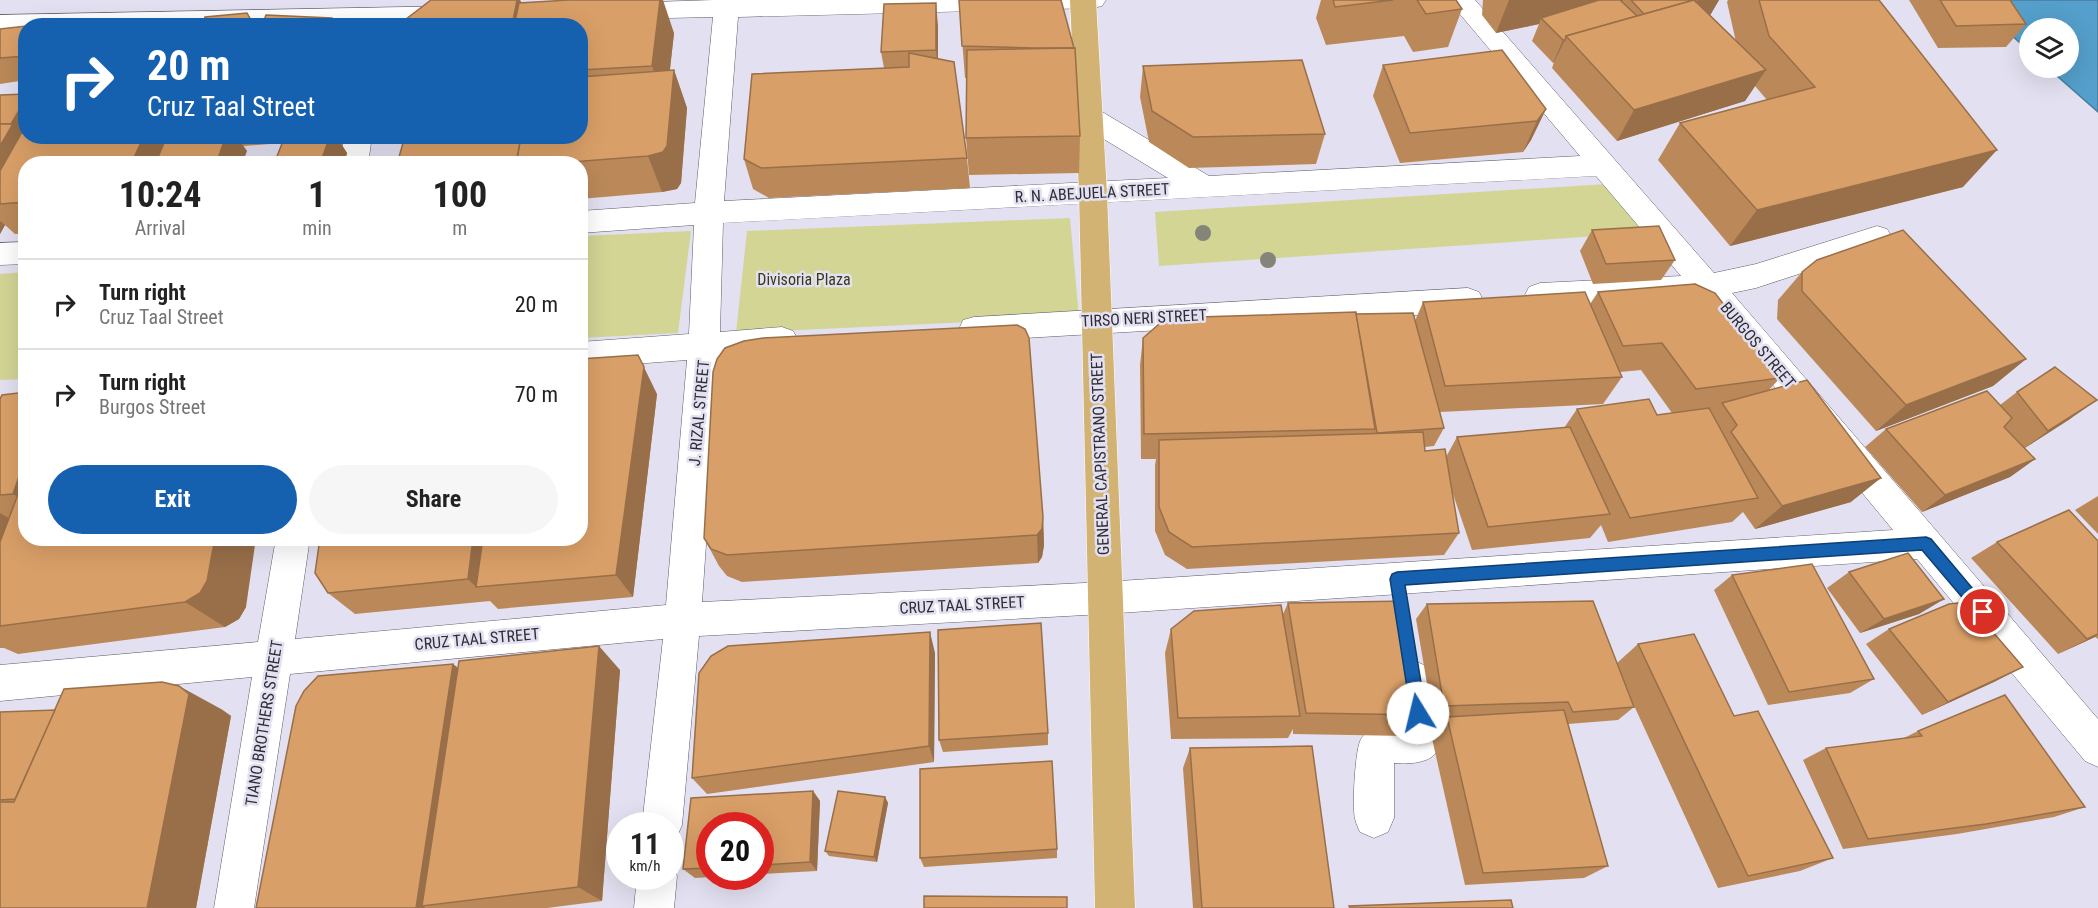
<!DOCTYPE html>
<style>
:root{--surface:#fff;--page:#f6f6f6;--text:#222;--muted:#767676;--line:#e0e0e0;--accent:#1561b0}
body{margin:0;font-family:"Roboto Condensed",sans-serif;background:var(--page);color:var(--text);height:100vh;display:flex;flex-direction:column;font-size:22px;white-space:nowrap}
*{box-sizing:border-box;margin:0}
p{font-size:20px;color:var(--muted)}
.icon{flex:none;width:33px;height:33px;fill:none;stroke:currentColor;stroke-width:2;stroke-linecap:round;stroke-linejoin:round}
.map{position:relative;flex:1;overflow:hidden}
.details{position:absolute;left:18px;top:156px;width:570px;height:390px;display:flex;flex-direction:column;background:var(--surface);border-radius:24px;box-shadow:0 6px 24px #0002}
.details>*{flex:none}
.top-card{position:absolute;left:18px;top:18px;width:570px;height:126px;border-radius:24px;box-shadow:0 6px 24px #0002;background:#1561b0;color:#fff;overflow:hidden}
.controls{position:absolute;left:2019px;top:18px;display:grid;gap:12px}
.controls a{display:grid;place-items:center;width:60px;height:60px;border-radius:50%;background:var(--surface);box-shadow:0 6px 24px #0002;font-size:30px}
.speed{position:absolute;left:606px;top:812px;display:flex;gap:12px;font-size:30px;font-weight:700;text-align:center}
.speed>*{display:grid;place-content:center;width:78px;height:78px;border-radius:50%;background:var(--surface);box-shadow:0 6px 24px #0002;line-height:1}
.speed small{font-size:15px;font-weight:400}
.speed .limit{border:9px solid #d22;background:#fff;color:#111}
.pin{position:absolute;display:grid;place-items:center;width:51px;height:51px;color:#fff;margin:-26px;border:3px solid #fff;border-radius:50%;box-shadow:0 2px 6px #0007}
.me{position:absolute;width:66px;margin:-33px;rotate:351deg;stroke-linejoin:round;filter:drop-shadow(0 0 4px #0008)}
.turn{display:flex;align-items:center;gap:21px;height:126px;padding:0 30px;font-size:27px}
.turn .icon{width:78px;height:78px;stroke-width:2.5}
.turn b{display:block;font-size:42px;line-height:51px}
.eta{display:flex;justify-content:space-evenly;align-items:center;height:102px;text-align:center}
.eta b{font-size:36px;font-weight:700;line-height:42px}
.button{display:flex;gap:12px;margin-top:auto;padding:12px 30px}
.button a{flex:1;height:69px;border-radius:36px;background:var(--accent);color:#fff;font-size:24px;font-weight:700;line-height:69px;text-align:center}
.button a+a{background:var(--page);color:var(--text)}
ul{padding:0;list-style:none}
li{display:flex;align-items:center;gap:18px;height:90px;padding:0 30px;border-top:2px solid var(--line)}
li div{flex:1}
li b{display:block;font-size:22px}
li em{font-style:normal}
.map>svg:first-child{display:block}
.green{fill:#d2d594}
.water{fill:#549fcb;stroke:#497d9e;stroke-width:1.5}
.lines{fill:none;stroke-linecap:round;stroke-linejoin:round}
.minor-casing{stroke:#5f5c6b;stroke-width:1}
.major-casing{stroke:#fff;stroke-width:1}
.minor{fill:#fff;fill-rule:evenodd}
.major{fill:#d2b374;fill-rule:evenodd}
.tree{fill:#858479}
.wall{fill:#bb8959;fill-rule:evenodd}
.shaded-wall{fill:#986f49}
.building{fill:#d99f68;stroke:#986f49;stroke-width:1.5}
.route{fill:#1561b0;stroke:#0e3f72;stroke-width:1.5}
.labels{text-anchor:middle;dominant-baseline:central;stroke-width:5;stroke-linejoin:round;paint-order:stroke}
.street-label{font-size:16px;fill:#2f2d34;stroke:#e3e0f1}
.park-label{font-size:16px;fill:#383917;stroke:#e3e0f1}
</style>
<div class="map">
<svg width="2098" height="908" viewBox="0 0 2098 908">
<rect width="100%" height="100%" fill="#e3e0f1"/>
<!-- green -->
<g class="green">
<path d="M1608,184l35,49 -484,33 -4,-54z"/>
<path d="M1070,218l9,99 -343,16 11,-102z"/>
<path d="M691,231l-13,102 -97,5v-102z"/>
<path d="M25,272v107l-25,1v-106z"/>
</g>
<!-- water -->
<path class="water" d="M1972,0h126v112l-50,-44h20v-40h-38l-1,23z"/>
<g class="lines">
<defs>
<g id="minor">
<path d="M714,0h392l-4,6 -9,2 -355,9 -14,184 444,-23 -89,-54 -4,-7 4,-7 10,-3 10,3 110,66 371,-20 -132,-156h27l239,273 42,-9 121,-38 10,3 5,8 -5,8 -131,43 -24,5 366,426v48l-13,-6 -168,-202 -813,55 -405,22 -17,189 -6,14 -6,2v-16h-28l21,-186 -373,35 -36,234h-40l38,-231 -252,24v-36l258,-23 18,-104h34l-15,101 371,-34 21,-245 -107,8v-26l109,-8 5,-109 -114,8v-22l115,-8 18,-186 -90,2 -9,-2 -4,-6 4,-6 9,-2zM1596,176l85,100 -141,7 -11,4 -4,8 4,8 11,4 161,-9 192,232 -789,52 -402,20 17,-245 63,-4 11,-4 5,-9 -5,-9 -11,-4 -62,5 3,-109z"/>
<path d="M457,6l9,2 4,6 -4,6 -9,2 -137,4h-294v6l-26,1v-18z"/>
<path d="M344,136h28l-4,28h-28z"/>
<path d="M26,242v22l-26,1v-22z"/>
<path d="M1468,288l11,4 4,8 -4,8 -11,4 -494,29 -11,-3 -4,-9 4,-9 11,-3z"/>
<path d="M1413,660l13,6c7,15 20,74 9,88 -9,10 -29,10 -41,9v55l-6,14 -14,6 -14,-6c-2,-4 -4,-9 -5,-13 -3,-13 0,-70 6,-80 7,-11 27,-14 39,-13l-5,-48 5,-12z"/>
<path d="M670,862l7,14 -3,32h-40l3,-32h33z"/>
</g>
<path id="major" d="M1070,0h26l11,193 28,715h-40l-16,-715z"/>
</defs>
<!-- minor casing -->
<use href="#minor" class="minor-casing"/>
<!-- major casing -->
<use href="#major" class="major-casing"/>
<!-- minor -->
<use href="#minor" class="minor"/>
<!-- major -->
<use href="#major" class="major"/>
</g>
<!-- trees -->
<g class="tree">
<circle cx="1203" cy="233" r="8"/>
<circle cx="1268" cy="260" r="8"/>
</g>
<!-- wall -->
<g class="wall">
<path d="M431,0h89l2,3 152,30 -4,37h4l13,38 -6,75 -4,6 -15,3 -82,7v-35h-183l183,-28v-110z"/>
<path d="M959,0h102l19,136 -1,37 -110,2 -3,-37v-60h-1z"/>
<path d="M1321,0h135l6,9 -14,38 -35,5 -9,-16 -78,9 -10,-27z"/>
<path d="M1483,0h236l-9,15 26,27 -9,-40 1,-2h151l84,187 -233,59 -72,-86 22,-37 87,-23 -12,-14 -10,15 -128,40 -65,-73 2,-6 -1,1 -21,-22 7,-17 -43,9 -14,-18z"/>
<path d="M1909,0h101l16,24 -20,23 -68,1z"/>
<path d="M26,26v54l-26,4v-55z"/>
<path d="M938,26v33l29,99 3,30 -201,10 -16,-9 -9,-30 140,-91 -3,-16z"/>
<path d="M1383,65l163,44 -15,31 -8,12 -123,11 -27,-67z"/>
<path d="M1143,66l182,68 -9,30 -127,4 -40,-26 -9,-45z"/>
<path d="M0,95l26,41h310l11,17 -3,11h-70l8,-21 -39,3 4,5 -221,51v32h-11l-10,-9 -5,9z"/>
<path d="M1592,230l83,30 -14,20 -68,4 -13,-33z"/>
<path d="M1802,272l224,87 -33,27 -117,45 -99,-112 1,-19z"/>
<path d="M1598,292l182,86 -12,13 83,111 -96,27 -12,-17 -11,10 -124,20 -7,-17 -11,13 -118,12 -21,-62 8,45 -15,22 -257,14 -22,-14 -10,-24v-66l1,-6h-15l-1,-94 3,-27 213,-24 59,7 8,-19 167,2zM1641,370l31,43 -15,2 -80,-6 -13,19 -107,9 -11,20 -21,-6v-4l9,-1 10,-18 -4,-16 163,-8 19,-27 -2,-5z"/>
<path d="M2017,392l53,27 -45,29 10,11 -25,18 -88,35 -57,-65 21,-18 114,-24z"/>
<path d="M657,394l-24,203 -135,12 -8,-8 -135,13 -27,-21 252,-55z"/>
<path d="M0,398l246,209 -7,12 -14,8 -207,27 -14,-6h-4z"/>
<path d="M2098,496v38l-23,-24z"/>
<path d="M1043,517l1,28 -2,12 -4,6 -296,19 -15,-6 -8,-10 -15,-28z"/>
<path d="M2098,541v98l-3,-2 -37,17 -87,-96 26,-16z"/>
<path d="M1849,572l95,27 -25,15 -59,19 -33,-45z"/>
<path d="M1732,575l142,104 -24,14 -82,12 -54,-115z"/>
<path d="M1288,603l138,112 -19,21 -114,-2v-5l-5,9 -117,1 -6,-86 6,-24 112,-15z"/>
<path d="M1427,604l190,59 21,-19 96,72 99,142 -33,13 -82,17 -87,-189 3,8 -16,13 -50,4 40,142 -24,12 -119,7 -34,-151 14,-15h-12l-17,-100z"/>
<path d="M1889,629l107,52 -74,34 -56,-71z"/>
<path d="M935,653l-1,109 -227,32 -15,-16z"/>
<path d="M453,664l5,4 162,2 -18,231 -55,7h-291z"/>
<path d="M221,709l10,7 -35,192h-196v-196z"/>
<path d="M1918,731l167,76 -31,10 -97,17 -114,15 -40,-89 23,-12 76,-9z"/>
<path d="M1048,733v12l-105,7 -4,-12z"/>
<path d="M1190,748l144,160h-141l-10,-140z"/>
<path d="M813,791l7,10 -3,70 -57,3v-49h-50v51h18l-33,2 -12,-9 8,-71z"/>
<path d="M885,797l3,6 -11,59 -48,-6 -4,-5z"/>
<path d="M1057,849v9l-133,9 -4,-9z"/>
</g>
<!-- shaded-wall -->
<g class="shaded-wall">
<path d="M517,0h3l12,26h-20z"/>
<path d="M660,0h3l11,33 -8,70 -14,-37z"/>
<path d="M1509,0h114l-4,7 -78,11 -2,6 -43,9z"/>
<path d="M1707,0h12l-11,19 -63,-4z"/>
<path d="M936,3l2,23v47l-2,-23z"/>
<path d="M247,13l9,13h-5z"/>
<path d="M1563,40h2l-11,22 -1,1z"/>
<path d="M674,70l13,38 -6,75 -4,6 -15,3 -14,-36z"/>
<path d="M1766,70l-21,31 -128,40 17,-31z"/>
<path d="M26,99v37l-26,68v-58l9,-18z"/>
<path d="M1546,109l-15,31 -8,12 14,-31z"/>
<path d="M144,136h24l4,28h-41z"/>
<path d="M226,136h10l11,15 -5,13h-26z"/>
<path d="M328,136h8l11,17 -3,11h-24z"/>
<path d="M1997,150l-34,37 -233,59 27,-36z"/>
<path d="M0,221l5,4 -5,9z"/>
<path d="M638,355l19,39 -24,203 -17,-22z"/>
<path d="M2026,359l-33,27 -117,45 30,-26z"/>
<path d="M0,398l26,18v86l-13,-8 -13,1z"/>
<path d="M2097,400l-27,19 -47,30 25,-18z"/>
<path d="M2035,459l-25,18 -88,35 23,-17z"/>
<path d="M1881,478l-30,24 -96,27 27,-23z"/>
<path d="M0,513l26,15 -26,98z"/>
<path d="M1043,517l1,28 -2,12 -4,6 -1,-28z"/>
<path d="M215,538h41l-10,69 -7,12 -14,8 -40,-25z"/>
<path d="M473,538h24l-21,49 -8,-8z"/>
<path d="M1944,599l-25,15 -59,19 24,-14z"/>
<path d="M930,632l5,21 -1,109 -5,-16z"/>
<path d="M2098,634l-3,3 -37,17z"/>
<path d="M599,646l21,24 -18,231 -24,-14z"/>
<path d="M453,664l28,23 -59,219 4,2h-10z"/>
<path d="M2023,667l-27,14 -74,34 26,-13z"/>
<path d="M179,686l42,23 10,7 -35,192h-49z"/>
<path d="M813,791l7,10 -3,70 -7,-9z"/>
<path d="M885,797l3,6 -11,59 -3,-5z"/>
</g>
<!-- building -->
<g class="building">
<path d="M431,0h86l-5,26h-115z"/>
<path d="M569,0h91l-8,66 -72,4v-44h-66l5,-23z"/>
<path d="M959,0h102l13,48h-41l-71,-2z"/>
<path d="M1333,0h60l-58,7z"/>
<path d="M1417,0h39l6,9 -36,5z"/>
<path d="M1599,0h21l17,16 -71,20 -1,4h-2l-22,-22z"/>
<path d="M1631,0h63l-50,14z"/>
<path d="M1694,0l72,70 -132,40 -68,-74z"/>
<path d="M1694,0h13l-11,2z"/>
<path d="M1759,0h120l118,150 -240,60 -77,-87 135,-36 -46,-51z"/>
<path d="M1940,0h70l16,24 -70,2z"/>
<path d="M936,3v47l-55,2 3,-48z"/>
<path d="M247,13l5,9 -1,4h-49l3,-9z"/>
<path d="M266,15l66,3 3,8h-73z"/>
<path d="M26,26v30l-26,2v-29z"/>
<path d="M1075,48l5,88 -114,2 1,-88z"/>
<path d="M1502,50l44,59 -9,12 -127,12 -27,-68z"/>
<path d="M909,53l45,9 13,96 -206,10 -17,-9 8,-85 157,-7z"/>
<path d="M1302,60l23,74 -132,3 -41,-26 -9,-45z"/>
<path d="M674,70l-7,76 -4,6 -15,4 -102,8h-30l5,-28h59v-59z"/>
<path d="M26,94v5l-15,25h-11v-29z"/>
<path d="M0,124h13l-13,22z"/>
<path d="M26,125v11h118l-13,28h-105v38l-26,2v-33z"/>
<path d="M167,136h59l-10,28h-61z"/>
<path d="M285,136h45l-10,28h-46z"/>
<path d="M405,136h116l-5,28h-119z"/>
<path d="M1659,226l16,34 -69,4 -14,-34z"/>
<path d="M1903,230l123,129 -120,46 -104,-114v-19l15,-12z"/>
<path d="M1695,284l20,9 65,85 -84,11 -34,-46 -39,3 -25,-54z"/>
<path d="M1585,292l37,85 -177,9 -22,-84z"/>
<path d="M1356,312l19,117 -231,5 -1,-96 23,-20z"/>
<path d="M1413,313l31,115 -67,5 -21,-119z"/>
<path d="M1017,325l8,4 4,9 14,179 -1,12 -5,6 -310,20 -16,-6 -7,-11 9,-166 4,-13 8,-11 19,-7 19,-3z"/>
<path d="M638,355l6,12 -28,208 -140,12 7,-49h97v-179z"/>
<path d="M2055,367l42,33 -49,31 -31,-39z"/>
<path d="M1807,380l74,98 -99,28 -51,-74 6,-7 -15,-22z"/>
<path d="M1987,391l25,27 -8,9 31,32 -90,36 -59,-66z"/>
<path d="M26,392v64l-13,38 -13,1v-96l2,-4z"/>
<path d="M1649,399l8,16 52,-7 49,90 -128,20 -53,-109z"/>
<path d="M1570,427l40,87 -122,13 -31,-90z"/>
<path d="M1423,432l2,19 20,-2 14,84 -267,14 -23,-15 -10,-25v-67z"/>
<path d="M26,473v65h189l-8,43 -7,12 -15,9 -185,24v-84z"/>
<path d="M2069,510l29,31v93l-11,5 -90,-97z"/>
<path d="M320,538h153l-5,41 -140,14 -13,-20z"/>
<path d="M1908,553l36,46 -60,20 -35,-47z"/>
<path d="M1812,564l62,115 -85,13 -57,-117z"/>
<path d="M1406,601l20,114 -120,-2 -18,-110z"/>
<path d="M1593,601l41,106 -61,5 -5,-10 -124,4 -17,-102z"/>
<path d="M1967,602l56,65 -75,35 -59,-73 60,-25z"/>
<path d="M1281,605l19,111 -122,2 -7,-89 23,-18z"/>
<path d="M1041,623l7,110 -109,7 -1,-110z"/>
<path d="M930,632l-1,114 -237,32 7,-105 12,-17 17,-10z"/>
<path d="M1694,634l40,82 24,-5 75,147 -85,18 -110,-232z"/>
<path d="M599,646l-21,241 -156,19 37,-245z"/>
<path d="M453,664l-37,244h-160l40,-202 8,-15 14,-15z"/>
<path d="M162,682l17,4 10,8 -42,214h-147v-106h14l50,-113z"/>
<path d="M2005,695l80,112 -99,17 -118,15 -42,-91 96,-12 -4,-5z"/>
<path d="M55,710l-40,89 -15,1v-88z"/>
<path d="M1564,710l44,156 -125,7 -36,-156z"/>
<path d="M1312,746l22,162h-132l-12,-160z"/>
<path d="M1052,761l5,88 -137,9v-89z"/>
<path d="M813,791l-3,71 -50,3v-40h-50v43l-27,1 8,-71z"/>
<path d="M838,791l47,6 -11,60 -49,-6z"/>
<path d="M924,896l143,1v11h-143z"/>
<path d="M1511,900l2,8h-163l-1,-2z"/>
</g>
<!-- route -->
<path class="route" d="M1926,537l5,2 57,68 2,5 -2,4 -5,2 -5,-2 -56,-66 -517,35 21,128 -2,6 -6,2 -5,-2 -2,-6 -21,-134 2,-5 5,-2z"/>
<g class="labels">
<!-- street labels -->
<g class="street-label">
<text transform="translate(1092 193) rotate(-3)">R. N. ABEJUELA STREET</text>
<text transform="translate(1144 318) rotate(-3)">TIRSO NERI STREET</text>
<text transform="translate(1758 345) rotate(50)">BURGOS STREET</text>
<text transform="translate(699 413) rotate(-85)">J. RIZAL STREET</text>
<text transform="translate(1100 454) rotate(-92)">GENERAL CAPISTRANO STREET</text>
<text transform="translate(962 605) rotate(-3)">CRUZ TAAL STREET</text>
<text transform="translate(477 639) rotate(-5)">CRUZ TAAL STREET</text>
<text transform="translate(264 723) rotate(-81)">TIANO BROTHERS STREET</text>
</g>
<!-- park labels -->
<g class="park-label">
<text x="804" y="279">Divisoria Plaza</text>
</g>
</g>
</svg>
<div class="controls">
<a><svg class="icon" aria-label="layers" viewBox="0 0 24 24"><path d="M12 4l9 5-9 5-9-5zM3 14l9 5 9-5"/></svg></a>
</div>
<div class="speed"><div>11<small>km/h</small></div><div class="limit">20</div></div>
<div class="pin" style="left:1983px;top:612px;background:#d93025"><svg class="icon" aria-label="arrive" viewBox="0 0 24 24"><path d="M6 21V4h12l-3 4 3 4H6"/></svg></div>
<svg class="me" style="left:1418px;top:713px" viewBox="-20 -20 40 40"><circle r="19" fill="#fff"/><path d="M0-13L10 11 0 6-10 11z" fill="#1561b0"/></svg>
<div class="top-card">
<div class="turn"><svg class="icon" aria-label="right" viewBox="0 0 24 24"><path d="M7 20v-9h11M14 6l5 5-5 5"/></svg><div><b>20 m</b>Cruz Taal Street</div></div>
</div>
<section class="details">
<div class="eta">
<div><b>10:24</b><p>Arrival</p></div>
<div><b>1</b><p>min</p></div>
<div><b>100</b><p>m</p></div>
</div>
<ul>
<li><svg class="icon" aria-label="right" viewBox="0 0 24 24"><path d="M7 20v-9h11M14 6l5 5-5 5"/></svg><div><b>Turn right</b><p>Cruz Taal Street</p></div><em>20 m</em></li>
<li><svg class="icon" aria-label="right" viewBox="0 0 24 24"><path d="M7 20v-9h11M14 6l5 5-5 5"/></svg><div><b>Turn right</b><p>Burgos Street</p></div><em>70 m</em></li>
</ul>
<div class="button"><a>Exit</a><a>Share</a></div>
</section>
</div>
